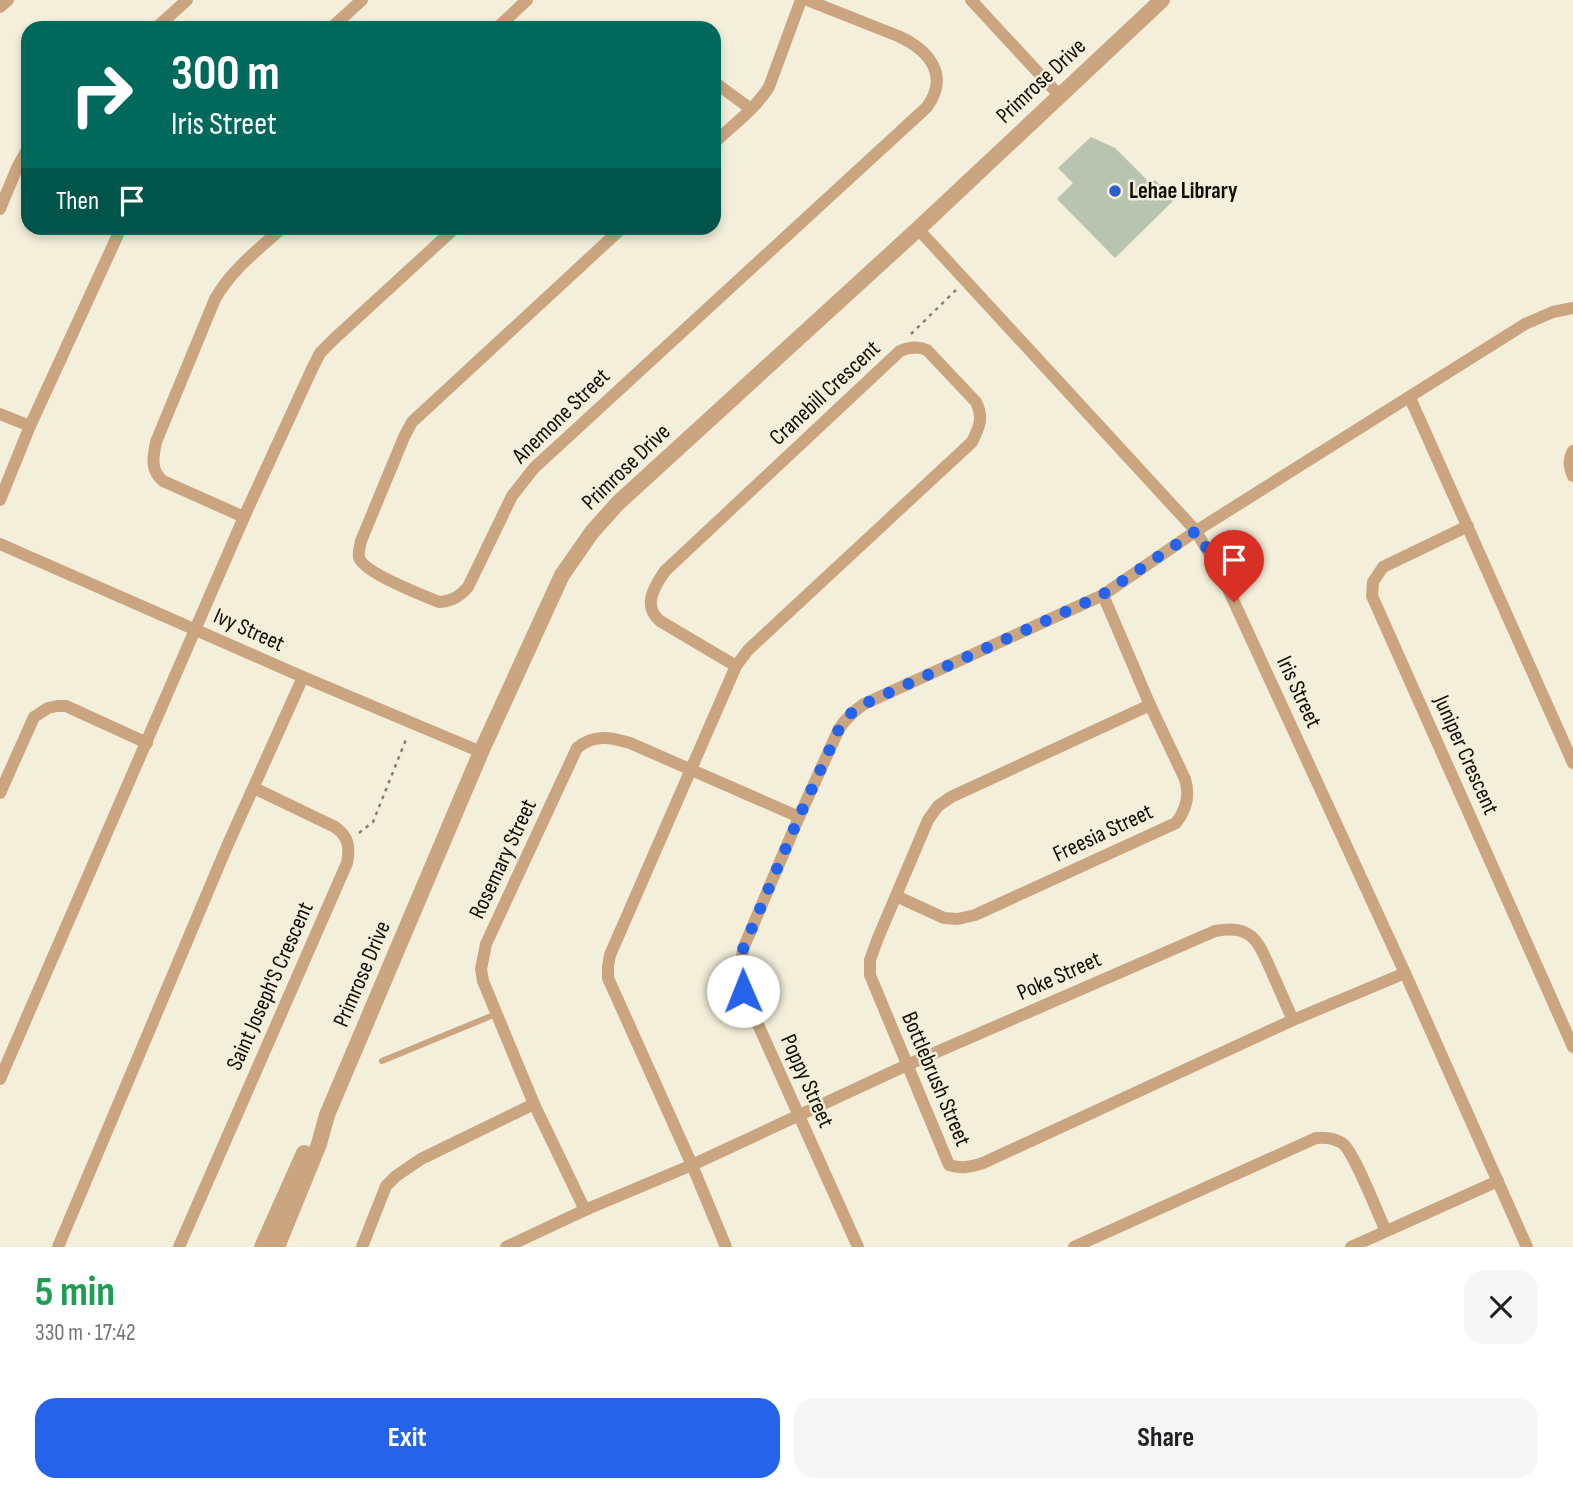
<!DOCTYPE html>
<meta charset="utf-8">
<style>
:root{--surface:#fff;--page:#f6f6f6;--text:#202124;--muted:#757577;--accent:#2563eb}
body{margin:0;font-family:"Sofia Sans Condensed",sans-serif;background:var(--page);color:var(--text);height:100vh;display:flex;flex-direction:column;font-size:26px;white-space:nowrap}
*{box-sizing:border-box;margin:0}
p{font-size:23px;color:var(--muted)}
.icon{flex:none;width:38px;height:38px;fill:none;stroke:currentColor;stroke-width:2;stroke-linecap:round;stroke-linejoin:round}
.map{position:relative;height:1247px;overflow:hidden}
.details{display:flex;flex-direction:column;background:var(--surface);flex:1}
.details>*{flex:none}
.top-card{position:absolute;left:21px;top:21px;width:700px;height:214px;border-radius:21px;box-shadow:0 4px 10px #0003;background:#00695c;color:#fff;overflow:hidden}
.pin{position:absolute;display:grid;place-items:center;width:60px;height:60px;color:#fff;margin:-72px -30px;border-radius:50% 50% 50% 0;rotate:-45deg;box-shadow:0 0 7px #0007}
.pin .icon{rotate:45deg}
.me{position:absolute;width:77px;margin:-38px;rotate:359deg;stroke-linejoin:round;filter:drop-shadow(0 0 5px #0008)}
.turn{display:flex;align-items:center;gap:24px;height:147px;padding:0 35px;font-size:32px}
.turn .icon{width:91px;height:91px;stroke-width:2.5}
.turn b{display:block;font-size:49px;line-height:60px}
.then{display:flex;align-items:center;height:66px;padding:0 35px;background:#0003;gap:14px;font-size:26px}
.round{display:grid;place-items:center;flex:none;width:74px;height:74px;border-radius:21px;background:var(--page)}
.summary{display:flex;align-items:center;justify-content:space-between;height:119px;padding:0 35px}
h1{font-size:42px;font-weight:700;line-height:52px;color:#1e9e55}
.action{display:flex;gap:14px;margin-top:auto;padding:14px 35px}
.action a{flex:1;height:80px;border-radius:21px;background:var(--accent);color:#fff;font-size:28px;font-weight:700;line-height:80px;text-align:center}
.action a+a{background:var(--page);color:var(--text)}
.map>svg:first-child{display:block}
.building{fill:#b8c3b0}
.lines{fill:none;stroke-linecap:round;stroke-linejoin:round}
.path{stroke:#838072;stroke-width:2.5;stroke-dasharray:3.5 5;stroke-linecap:butt}
.service{stroke:#cba580;stroke-width:6}
.minor{stroke:#cba580;stroke-width:12}
.tertiary{stroke:#cba580;stroke-width:16}
.route{stroke:#2563eb;stroke-width:12;stroke-dasharray:0 21.6}
.poi-dot{fill:#2c5ecd;stroke:#f3efda;stroke-width:2.5}
.labels{text-anchor:middle;dominant-baseline:central;stroke-width:5;stroke-linejoin:round;paint-order:stroke}
.street-label{font-size:23px;fill:#100e08;stroke:#f3efda}
.poi-label{font-size:23px;font-weight:bold;fill:#100e08;stroke:#f3efda;text-anchor:start}
</style>
<div class="map">
<svg width="1573" height="1247" viewBox="0 0 1573 1247">
<rect width="100%" height="100%" fill="#f3efda"/>
<!-- building -->
<path class="building" d="M1091,137l24,11 36,36 4,-4 19,20 -59,58 -58,-59 16,-16 -15,-15z"/>
<g class="lines">
<!-- path -->
<g class="path">
<path d="M911,334l45,-44"/>
<path d="M359,833l14,-11 34,-85"/>
</g>
<!-- service -->
<path class="service" d="M382,1061l114,-47"/>
<!-- minor -->
<g class="minor">
<path d="M971,0l88,95"/>
<path d="M0,7l8,-7"/>
<path d="M156,28l31,-28"/>
<path d="M331,28l31,-28"/>
<path d="M497,28l30,-28"/>
<path d="M714,82l37,27"/>
<path d="M714,143c19,-18 41,-34 55,-56l32,-87"/>
<path d="M0,209l17,-41 11,-20"/>
<path d="M622,228l-210,194 -8,15 -43,104c-1,5 -3,12 -2,16 3,15 65,39 80,45 13,-1 20,-5 29,-15l44,-91 22,-28 393,-361c23,-32 2,-57 -29,-71l-91,-36"/>
<path d="M918,229l278,302 27,47 182,395 122,274"/>
<path d="M1410,398l163,365"/>
<path d="M0,414l30,12"/>
<path d="M1573,451c-5,9 -4,16 0,25"/>
<path d="M0,500l30,-74 91,-198"/>
<path d="M244,517l-81,-36c-13,-11 -10,-24 -7,-39l59,-143c16,-29 43,-49 67,-71"/>
<path d="M1468,526l-85,41 -10,15 -1,14 201,451"/>
<path d="M0,544l303,133 178,75"/>
<path d="M1150,705l-199,92 -13,9 -10,14 -50,118 -8,22v15l79,190c12,4 22,2 34,-2l310,-143 112,-47"/>
<path d="M0,793l34,-76 14,-9 9,-2h9l81,37"/>
<path d="M896,896l48,22 14,1 17,-4 201,-92c11,-14 14,-28 9,-44l-35,-74 -47,-110"/>
<path d="M0,1079l244,-562 68,-148 8,-16 14,-14 121,-111"/>
<path d="M585,1210l-51,-106 -51,-123 -2,-12 5,-25 91,-196c17,-14 33,-11 53,-5l169,74"/>
<path d="M58,1247l170,-403 75,-167"/>
<path d="M179,1247l168,-384c3,-16 2,-26 -12,-36l-81,-39"/>
<path d="M362,1247l24,-61 10,-10 25,-17 113,-55"/>
<path d="M506,1247l79,-37 107,-45 215,-100 308,-134c39,-8 44,13 58,44 7,15 13,30 20,45"/>
<path d="M726,1247l-34,-82 -84,-187v-12l2,-11 126,-289 12,-16 224,-208c7,-14 12,-25 4,-40l-49,-52c-9,-4 -18,-3 -27,1l-235,220c-11,16 -23,35 -5,50l76,45"/>
<path d="M858,1247l-115,-256 -3,-15 3,-27 56,-132 40,-88c7,-11 15,-18 25,-25l239,-109 93,-64 329,-207 28,-12 20,-4"/>
<path d="M1074,1247l242,-109c9,-1 18,0 26,5 12,8 36,72 44,88"/>
<path d="M1351,1247l147,-66"/>
</g>
<!-- tertiary -->
<g class="tertiary">
<path d="M262,1247l42,-94"/>
<path d="M277,1247l42,-103 8,-29 154,-363 81,-177 30,-43 26,-29 300,-274 244,-229"/>
</g>
</g>
<g class="lines">
<!-- route -->
<path class="route" d="M743,991l-3,-15 3,-27 56,-132 40,-88 14,-18 11,-7 238,-109 94,-64 15,24 23,47"/>
</g>
<!-- markers -->
<circle class="poi-dot" cx="1115" cy="191" r="7"/>
<g class="labels">
<!-- street labels -->
<g class="street-label">
<text transform="translate(1041 81) rotate(-43)">Primrose Drive</text>
<text transform="translate(825 393) rotate(-43)">Cranebill Crescent</text>
<text transform="translate(561 416) rotate(-44)">Anemone Street</text>
<text transform="translate(626 467) rotate(-44)">Primrose Drive</text>
<text transform="translate(249 630) rotate(24)">Ivy Street</text>
<text transform="translate(1299 692) rotate(65)">Iris Street</text>
<text transform="translate(1466 755) rotate(66)">Juniper Crescent</text>
<text transform="translate(1103 833) rotate(-25)">Freesia Street</text>
<text transform="translate(503 859) rotate(-65)">Rosemary Street</text>
<text transform="translate(362 974) rotate(-67)">Primrose Drive</text>
<text transform="translate(1059 976) rotate(-24)">Poke Street</text>
<text transform="translate(270 986) rotate(-66)">Saint Joseph'S Crescent</text>
<text transform="translate(936 1079) rotate(67)">Bottlebrush Street</text>
<text transform="translate(807 1081) rotate(66)">Poppy Street</text>
</g>
<!-- poi labels -->
<g class="poi-label">
<text x="1129" y="191">Lehae Library</text>
</g>
</g>
</svg>
<div class="pin" style="left:1234px;top:602px;background:#d93025"><svg class="icon" aria-label="arrive" viewBox="0 0 24 24"><path d="M6 21V4h12l-3 4 3 4H6"/></svg></div>
<svg class="me" style="left:743px;top:991px" viewBox="-20 -20 40 40"><circle r="19" fill="#fff"/><path d="M0-13L10 11 0 6-10 11z" fill="#2563eb"/></svg>
<div class="top-card">
<div class="turn"><svg class="icon" aria-label="right" viewBox="0 0 24 24"><path d="M7 20v-9h11M14 6l5 5-5 5"/></svg><div><b>300 m</b>Iris Street</div></div>
<div class="then">Then<svg class="icon" aria-label="arrive" viewBox="0 0 24 24"><path d="M6 21V4h12l-3 4 3 4H6"/></svg></div>
</div>
</div>
<section class="details">
<div class="summary"><div><h1>5 min</h1><p>330 m · 17:42</p></div><a class="round"><svg class="icon" aria-label="close" viewBox="0 0 24 24"><path d="M6 6l12 12M18 6L6 18"/></svg></a></div>
<div class="action"><a>Exit</a><a>Share</a></div>
</section>
